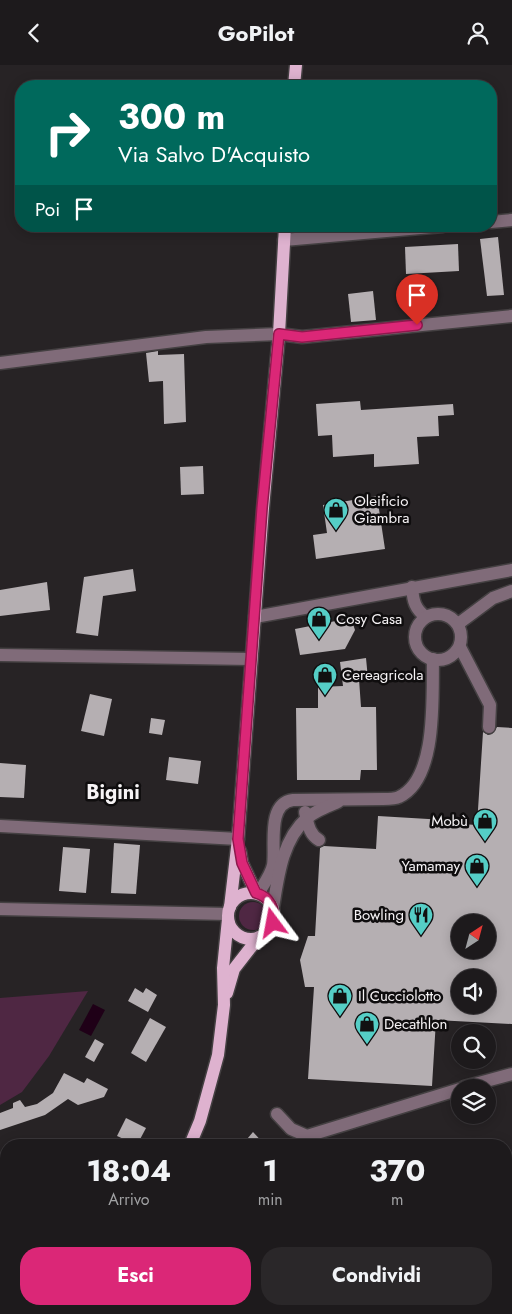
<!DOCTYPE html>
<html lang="it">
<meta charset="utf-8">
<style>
:root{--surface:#1d1a1c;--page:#2a2729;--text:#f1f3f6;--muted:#a0a1a3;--line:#3b383b;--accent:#db2777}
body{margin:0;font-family:Jost,sans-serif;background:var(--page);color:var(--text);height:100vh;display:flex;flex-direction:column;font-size:19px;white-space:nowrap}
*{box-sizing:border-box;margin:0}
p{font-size:16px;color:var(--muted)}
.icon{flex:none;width:28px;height:28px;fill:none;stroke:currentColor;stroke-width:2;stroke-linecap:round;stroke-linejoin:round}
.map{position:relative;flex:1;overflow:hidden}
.side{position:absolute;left:0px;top:1074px;width:512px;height:176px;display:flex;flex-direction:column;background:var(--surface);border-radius:20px 20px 0 0;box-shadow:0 2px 12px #0003,0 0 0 1px var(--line)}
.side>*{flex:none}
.banner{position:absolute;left:15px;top:15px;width:482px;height:152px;border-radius:20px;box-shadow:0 2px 12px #0003,0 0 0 1px var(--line);background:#00695c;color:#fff;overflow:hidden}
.needle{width:32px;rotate:36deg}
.controls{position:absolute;left:451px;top:849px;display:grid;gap:10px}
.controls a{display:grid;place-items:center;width:45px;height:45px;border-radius:50%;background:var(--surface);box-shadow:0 2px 12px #0003,0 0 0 1px var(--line);font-size:25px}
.pin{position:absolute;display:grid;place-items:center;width:42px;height:42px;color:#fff;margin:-51px -21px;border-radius:50% 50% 50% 0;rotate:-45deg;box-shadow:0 0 5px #0007}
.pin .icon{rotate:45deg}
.me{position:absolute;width:55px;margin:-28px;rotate:347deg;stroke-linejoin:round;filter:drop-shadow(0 0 4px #0008)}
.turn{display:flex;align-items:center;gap:18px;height:105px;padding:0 20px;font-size:22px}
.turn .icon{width:65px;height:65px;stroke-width:2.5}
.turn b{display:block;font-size:35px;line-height:42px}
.then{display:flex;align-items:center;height:48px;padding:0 20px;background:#0003;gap:10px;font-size:19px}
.eta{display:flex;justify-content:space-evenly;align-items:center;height:85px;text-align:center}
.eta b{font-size:30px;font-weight:700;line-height:35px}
.cta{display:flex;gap:10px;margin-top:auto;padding:10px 20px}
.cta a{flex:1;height:58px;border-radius:20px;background:var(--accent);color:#fff;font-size:20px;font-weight:700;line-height:58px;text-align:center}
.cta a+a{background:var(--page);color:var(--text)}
header{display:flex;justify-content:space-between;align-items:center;height:65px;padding:0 20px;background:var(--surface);font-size:22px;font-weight:700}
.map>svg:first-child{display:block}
.green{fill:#4f2743}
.water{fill:#1f0017}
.building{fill:#b5afb2;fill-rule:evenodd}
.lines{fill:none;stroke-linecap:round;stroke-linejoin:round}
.minor-casing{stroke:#444042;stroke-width:15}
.major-casing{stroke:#444042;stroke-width:15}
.minor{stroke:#806b79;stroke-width:12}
.major{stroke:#deb2cf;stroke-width:12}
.rail-casing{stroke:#bfbcbe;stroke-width:5.5}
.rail{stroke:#0f0d0e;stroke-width:4;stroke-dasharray:11;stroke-linecap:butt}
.route-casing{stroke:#8e194d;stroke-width:12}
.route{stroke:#db2777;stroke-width:9}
.labels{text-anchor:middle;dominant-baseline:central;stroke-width:5;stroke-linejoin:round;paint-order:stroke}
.poi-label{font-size:15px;fill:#f6f3f5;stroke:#0f0d0e;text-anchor:start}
.district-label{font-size:20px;font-weight:bold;fill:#f6f3f5;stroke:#0f0d0e}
</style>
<header><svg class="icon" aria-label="back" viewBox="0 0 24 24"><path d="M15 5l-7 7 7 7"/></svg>GoPilot<svg class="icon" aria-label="person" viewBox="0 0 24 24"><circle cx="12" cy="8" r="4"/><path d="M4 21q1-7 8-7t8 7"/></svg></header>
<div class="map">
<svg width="512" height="1249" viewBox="0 0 512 1249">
<rect width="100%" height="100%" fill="#272325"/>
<!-- green -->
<g class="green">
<circle cx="253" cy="851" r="14"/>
<path d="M88,926l-39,65 -27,36 -22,13v-107z"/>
</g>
<!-- water -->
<path class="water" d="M93,939l12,6 -14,26 -12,-6z"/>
<!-- building -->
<g class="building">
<path d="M498,172l6,58 -17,1 -7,-57z"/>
<path d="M458,179l1,27 -53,3 -1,-27z"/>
<path d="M373,226l3,29 -25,2 -3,-28z"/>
<path d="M158,286v4l26,-1 2,68 -22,2 -1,-43 -14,1 -3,-29z"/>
<path d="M360,336l1,9 92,-6 1,11 -16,1 1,20 -22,1 2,27 -45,3v-13l-41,3 -1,-22 -14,1 -2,-32z"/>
<path d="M203,401l1,28 -23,1 -1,-28z"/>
<path d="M377,431l8,53 -69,10 -3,-24 14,-2 -4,-28z"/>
<path d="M133,504l3,22 -33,5 -5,40 -22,-3 8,-56z"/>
<path d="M47,517l3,28 -50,6v-26z"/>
<path d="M351,553l4,12 -10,19 -45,6 -5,-26z"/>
<path d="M366,593l2,21h-9l2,28h15l1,63h-16l-1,10h-63l-1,-72h22v-21l25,-1 -3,-24z"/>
<path d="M90,629l22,5 -8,37 -23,-5z"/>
<path d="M151,653l14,2 -3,15 -13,-2z"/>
<path d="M497,662l15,1v296l-76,-4 -4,66 -124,-7 6,-92h-9l-5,-27 8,-24h7l5,-88 4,-2 52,3 2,-33 67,4v3l32,2 6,-93 5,3 4,-1zM460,858h28v27h-28zM460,912h28v28h-28z"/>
<path d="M169,692l32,4 -3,23 -32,-4z"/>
<path d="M0,698l26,2 -2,33 -24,-1z"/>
<path d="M114,778l26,2 -4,49 -25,-1z"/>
<path d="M63,782l27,2 -4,44 -27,-2z"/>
<path d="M135,923l8,5 3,-5 11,7 -9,17 -20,-11z"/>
<path d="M150,953l16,9 -20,35 -15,-9z"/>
<path d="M95,974l9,5 -10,18 -9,-5z"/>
<path d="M64,1008l20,10 3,-5 21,11 -4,8 -26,8 -10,-6 -23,16 -45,15v-17l13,-5v-5l7,-3 5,7 12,-3 16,-11z"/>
<path d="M126,1053l20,10 -9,17 -20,-9z"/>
<path d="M253,1067l12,13h-23z"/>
</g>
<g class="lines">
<defs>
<g id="minor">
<path d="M491,157l21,-2"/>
<path d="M284,175l159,-14"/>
<path d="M0,298l206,-26 73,-3 23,3 210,-21"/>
<path d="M412,522c1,14 3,22 14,30"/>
<circle cx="438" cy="572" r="23"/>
<path d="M255,552l257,-47"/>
<path d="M458,559l35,-26 19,-7"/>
<path d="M460,582l30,58 -1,22"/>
<path d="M0,590l251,4"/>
<path d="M305,747c3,12 4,22 14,28"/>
<path d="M0,761l238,13"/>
<path d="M258,829c5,-9 13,-19 15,-29 3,-17 -7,-62 20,-65l90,-1c5,0 12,0 16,-2 39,-18 33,-102 34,-138"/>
<path d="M273,843c5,-31 9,-68 34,-90 8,-7 21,-12 31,-16"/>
<path d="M0,844l228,5"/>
<path d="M464,1022l48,-13"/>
<path d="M277,1049l14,15 16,7 153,-47"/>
</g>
<g id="major">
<path d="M294,21l2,-21"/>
<path d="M240,786l2,12 14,30"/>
<circle cx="251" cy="851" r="23"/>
<path d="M230,842l8,-68 25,-331 16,-174 6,-108"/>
<path d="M227,928l7,-24 25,-32"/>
<path d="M190,1080l10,-24 18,-66 6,-50 -1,-37 5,-49"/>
<path d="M74,1249l6,-5"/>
</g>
</defs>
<!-- minor casing -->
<use href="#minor" class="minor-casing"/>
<!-- major casing -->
<use href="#major" class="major-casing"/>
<!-- minor -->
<use href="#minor" class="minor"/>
<!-- major -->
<use href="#major" class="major"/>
<defs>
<g id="rail">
<path d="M506,1095l6,-3"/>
<path d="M264,1249l6,-5"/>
</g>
</defs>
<!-- rail casing -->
<use href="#rail" class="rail-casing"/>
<!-- rail -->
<use href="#rail" class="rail"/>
</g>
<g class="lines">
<defs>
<path id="route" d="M273,858c2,-15 -3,-26 -17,-30l-14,-30 -4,-24 24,-331 17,-174 23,3 115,-12"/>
</defs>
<!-- route casing -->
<use href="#route" class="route-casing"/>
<!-- route -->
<use href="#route" class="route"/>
</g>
<!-- icons -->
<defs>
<symbol id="shop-pin" viewBox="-11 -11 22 30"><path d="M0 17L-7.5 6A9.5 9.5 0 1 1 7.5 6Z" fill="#55cec6" stroke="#0f0d0e"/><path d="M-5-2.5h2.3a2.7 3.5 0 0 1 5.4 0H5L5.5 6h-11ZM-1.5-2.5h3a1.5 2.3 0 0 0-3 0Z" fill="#111"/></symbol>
<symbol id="restaurant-pin" viewBox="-11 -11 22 30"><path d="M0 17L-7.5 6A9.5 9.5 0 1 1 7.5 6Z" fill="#55cec6" stroke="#0f0d0e"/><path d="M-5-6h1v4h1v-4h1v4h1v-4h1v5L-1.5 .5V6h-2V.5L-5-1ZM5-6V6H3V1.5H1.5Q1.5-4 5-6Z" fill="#111"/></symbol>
</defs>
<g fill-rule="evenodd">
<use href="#shop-pin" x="322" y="431" width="28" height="38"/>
<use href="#shop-pin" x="305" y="540" width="28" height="38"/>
<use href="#shop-pin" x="311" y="596" width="28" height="38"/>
<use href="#shop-pin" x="471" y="742" width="28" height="38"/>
<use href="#shop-pin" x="463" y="787" width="28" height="38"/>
<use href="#restaurant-pin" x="407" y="836" width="28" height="38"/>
<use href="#shop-pin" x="326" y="917" width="28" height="38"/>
<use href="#shop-pin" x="353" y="945" width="28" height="38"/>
</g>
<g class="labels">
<!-- poi labels -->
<g class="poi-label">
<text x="354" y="436">Oleificio<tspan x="354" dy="17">Giambra</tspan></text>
<text x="336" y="554">Cosy Casa</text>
<text x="342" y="610">Cereagricola</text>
<text x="468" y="756" text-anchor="end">Mobù</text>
<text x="460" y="801" text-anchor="end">Yamamay</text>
<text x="404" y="850" text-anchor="end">Bowling</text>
<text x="358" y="931">Il Cucciolotto</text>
<text x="384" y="959">Decathlon</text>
</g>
<!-- district labels -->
<g class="district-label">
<text x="113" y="727">Bigini</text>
</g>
</g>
</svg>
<div class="controls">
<a><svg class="needle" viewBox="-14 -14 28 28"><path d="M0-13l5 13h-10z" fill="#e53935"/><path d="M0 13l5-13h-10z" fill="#a0a1a3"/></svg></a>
<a><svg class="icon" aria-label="sound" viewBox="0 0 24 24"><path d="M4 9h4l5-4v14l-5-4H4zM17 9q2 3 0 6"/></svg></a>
<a><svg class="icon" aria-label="search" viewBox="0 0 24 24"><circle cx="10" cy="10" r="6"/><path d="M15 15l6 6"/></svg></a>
<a><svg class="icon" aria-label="layers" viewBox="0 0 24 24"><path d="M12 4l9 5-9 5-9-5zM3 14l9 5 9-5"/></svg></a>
</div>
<div class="pin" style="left:417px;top:260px;background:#d93025"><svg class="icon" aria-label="arrive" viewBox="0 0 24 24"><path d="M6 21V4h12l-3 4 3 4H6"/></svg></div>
<svg class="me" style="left:273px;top:858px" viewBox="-20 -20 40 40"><path d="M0-17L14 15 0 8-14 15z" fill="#db2777" stroke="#fff" stroke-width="4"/></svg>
<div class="banner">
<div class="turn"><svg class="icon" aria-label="right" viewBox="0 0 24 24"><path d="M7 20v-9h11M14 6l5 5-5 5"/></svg><div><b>300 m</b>Via Salvo D'Acquisto</div></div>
<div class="then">Poi<svg class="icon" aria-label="arrive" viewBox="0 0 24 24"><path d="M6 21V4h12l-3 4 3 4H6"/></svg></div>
</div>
<section class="side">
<div class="eta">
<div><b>18:04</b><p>Arrivo</p></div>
<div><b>1</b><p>min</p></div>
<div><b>370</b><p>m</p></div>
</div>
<div class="cta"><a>Esci</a><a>Condividi</a></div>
</section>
</div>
